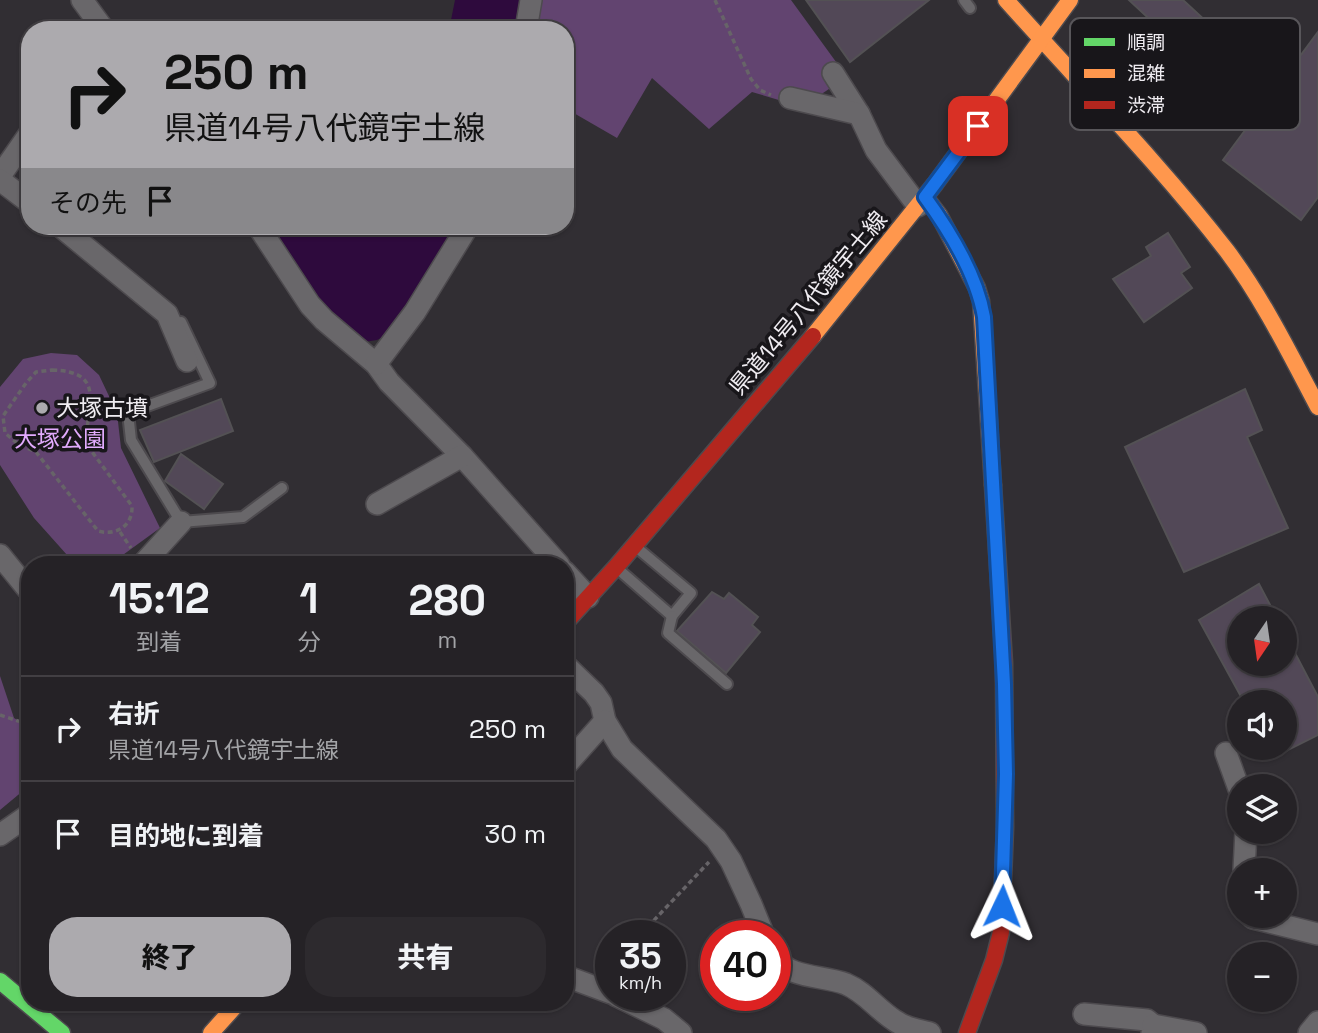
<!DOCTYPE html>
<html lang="ja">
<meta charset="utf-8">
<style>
:root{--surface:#252226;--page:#2d2a2e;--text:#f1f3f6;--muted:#a3a4a7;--line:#423f43;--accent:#acaaae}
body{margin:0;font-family:"Space Grotesk","Noto Sans JP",sans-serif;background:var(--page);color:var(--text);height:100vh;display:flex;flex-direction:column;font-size:26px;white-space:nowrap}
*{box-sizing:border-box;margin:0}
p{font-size:23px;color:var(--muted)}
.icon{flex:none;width:38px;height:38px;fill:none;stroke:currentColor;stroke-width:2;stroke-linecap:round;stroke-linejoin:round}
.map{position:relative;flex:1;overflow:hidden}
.drawer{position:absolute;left:21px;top:556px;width:553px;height:455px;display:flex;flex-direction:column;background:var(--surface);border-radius:28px;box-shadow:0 2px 5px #0004,0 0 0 2px var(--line)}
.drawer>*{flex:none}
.top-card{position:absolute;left:21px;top:21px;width:553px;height:214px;border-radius:28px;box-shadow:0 2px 5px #0004,0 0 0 2px var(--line);background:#acaaae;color:#111;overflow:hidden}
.needle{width:46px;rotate:193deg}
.controls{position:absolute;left:1227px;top:606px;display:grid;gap:14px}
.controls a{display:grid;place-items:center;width:70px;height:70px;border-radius:50%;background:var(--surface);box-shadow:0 2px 5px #0004,0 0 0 2px var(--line);font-size:35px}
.speed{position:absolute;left:595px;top:920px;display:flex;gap:14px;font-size:35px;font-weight:700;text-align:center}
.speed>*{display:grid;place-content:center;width:91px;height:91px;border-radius:50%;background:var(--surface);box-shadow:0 2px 5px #0004,0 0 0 2px var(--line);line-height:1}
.speed small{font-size:18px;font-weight:400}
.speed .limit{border:10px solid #d22;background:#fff;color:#111}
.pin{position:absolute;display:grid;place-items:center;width:60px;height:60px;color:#fff;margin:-30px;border-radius:14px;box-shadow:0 4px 10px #0006}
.me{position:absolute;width:77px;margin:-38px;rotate:2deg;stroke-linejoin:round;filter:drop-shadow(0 0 5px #0008)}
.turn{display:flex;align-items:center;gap:24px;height:147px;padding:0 28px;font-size:32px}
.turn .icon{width:91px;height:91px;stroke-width:2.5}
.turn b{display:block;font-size:49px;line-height:60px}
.then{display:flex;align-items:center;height:66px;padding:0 28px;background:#0003;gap:14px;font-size:26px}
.eta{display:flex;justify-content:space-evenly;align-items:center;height:119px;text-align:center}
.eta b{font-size:42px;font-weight:800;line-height:49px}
.primary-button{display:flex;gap:14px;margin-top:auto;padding:14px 28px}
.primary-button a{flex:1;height:80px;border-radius:28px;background:var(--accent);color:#111;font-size:28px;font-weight:800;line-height:80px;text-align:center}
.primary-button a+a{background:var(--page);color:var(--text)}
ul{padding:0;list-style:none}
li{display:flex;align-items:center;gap:21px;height:105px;padding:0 28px;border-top:2px solid var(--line)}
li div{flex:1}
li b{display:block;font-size:26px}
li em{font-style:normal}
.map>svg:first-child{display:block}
.green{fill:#624470}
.water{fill:#2e0a3d}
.building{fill:#524857;stroke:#535154;stroke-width:2}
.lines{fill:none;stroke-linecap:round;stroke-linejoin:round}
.lane-casing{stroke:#4d4a4e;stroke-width:14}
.street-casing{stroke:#4d4a4e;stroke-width:24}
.fast-casing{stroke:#4d4a4e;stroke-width:19}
.slow-casing{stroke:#4d4a4e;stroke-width:19}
.jam-casing{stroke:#4d4a4e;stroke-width:19}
.path{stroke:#676468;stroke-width:3.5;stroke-dasharray:5 3.5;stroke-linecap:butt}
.lane{stroke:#69676a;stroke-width:10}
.street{stroke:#69676a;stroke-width:21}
.fast{stroke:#63d668;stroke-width:16}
.slow{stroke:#ff974d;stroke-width:16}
.jam{stroke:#b3261e;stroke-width:16}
.route-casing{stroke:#114b97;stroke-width:18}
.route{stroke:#1a73e8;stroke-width:12}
.poi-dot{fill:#acaaae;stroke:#18161a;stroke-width:2.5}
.labels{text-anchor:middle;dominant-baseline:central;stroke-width:7;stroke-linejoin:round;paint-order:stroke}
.street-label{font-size:23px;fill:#efecf1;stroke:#18161a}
.poi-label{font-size:23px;fill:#efecf1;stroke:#18161a;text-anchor:start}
.park-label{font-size:23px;fill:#e2abfe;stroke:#18161a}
.key{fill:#18161a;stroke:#58565a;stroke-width:2}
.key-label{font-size:19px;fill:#efecf1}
</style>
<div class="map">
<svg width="1318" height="1033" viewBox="0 0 1318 1033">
<rect width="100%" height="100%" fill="#312e33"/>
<!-- green -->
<g class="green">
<path d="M537,0h254l56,77 -45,30 -50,-15 -43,37 -57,-51 -35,60 -52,-30v-78h-33z"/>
<path d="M51,353l26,2 22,20 18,38 4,35 39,80 -51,37h-33l-42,-47 -34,-53v-78l23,-28z"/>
<path d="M0,676l14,42 16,10v57l-30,25z"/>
</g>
<!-- water -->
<g class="water">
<path d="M455,0h67l-6,30h-67z"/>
<path d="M269,226h189l-68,107 -13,7 -13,2 -43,-34z"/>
</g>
<!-- building -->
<g class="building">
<path d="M806,0h123l-79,62z"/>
<path d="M1129,0h54l25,23 -23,30 -6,-4 -34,37 3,4 -17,18 -26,-27 53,-54z"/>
<path d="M1318,32v165l-17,23 -78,-60z"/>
<path d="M1168,233l22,34 -9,6 11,15 -48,34 -31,-43 38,-23 -5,-9z"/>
<path d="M1245,389l17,41 -15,7 41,91 -104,44 -59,-125z"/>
<path d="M221,399l12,32 -79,31 -14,-32z"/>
<path d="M181,454l42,30 -19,25 -39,-28z"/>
<path d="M1259,584l18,34h-38v45h45v-31l34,65v38l-34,17v-50h-40l-45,-82z"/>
<path d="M712,592l12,7 5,-6 29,24 -6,8 8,7 -34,41 -49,-42z"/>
</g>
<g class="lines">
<defs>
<g id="lane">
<path d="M964,0l6,8"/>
<path d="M181,322l29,61 -82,30 3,27 50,82 62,-5 39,-29"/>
<path d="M618,569l54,47 19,-23 -55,-46"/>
<path d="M672,616l-4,17 59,51"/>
</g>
<g id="street">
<path d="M82,0l22,30"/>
<path d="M526,30l5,-30"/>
<path d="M833,73l26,41"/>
<path d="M790,98l69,16 17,36 42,56"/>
<path d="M0,176l30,-43"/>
<path d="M0,180l30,23"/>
<path d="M60,226l107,88 20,47"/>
<path d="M258,226l52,79 14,15 52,44 13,18 73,74 97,109"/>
<path d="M376,364l39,-52 53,-86"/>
<path d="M377,504l85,-48"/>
<path d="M0,555l30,37"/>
<path d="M142,565l39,-43"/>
<path d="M565,572l23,25"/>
<path d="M565,665l29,28 7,10 4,18 17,28 94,90 15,22 20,43 13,32"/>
<path d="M1226,753l13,36"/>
<path d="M565,766l40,-45"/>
<path d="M0,835l30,-21"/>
<path d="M1244,870l2,-39"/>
<path d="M1250,915l3,3 65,16"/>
<path d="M775,958c16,21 48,17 71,26 19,8 31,25 48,36 11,8 23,10 36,13"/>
<path d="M565,976l46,17"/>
<path d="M617,996l47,23 17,14"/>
<path d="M1084,1014l63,6 6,5 -1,8"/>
<path d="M1153,1025l43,8"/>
<path d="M1309,1033l9,-11"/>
</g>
<path id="fast" d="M0,981l62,52"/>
<g id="slow">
<path d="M1006,0c74,83 153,163 221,251 36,48 63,103 91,156"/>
<path d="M925,197l14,18 38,73 4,13 12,184"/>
<path d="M813,336l122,-152 135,-184"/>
<path d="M211,1033l27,-30"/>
</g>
<g id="jam">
<path d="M565,623l51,-56 197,-231"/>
<path d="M967,1033l27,-73 7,-28 4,-105 -1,-164 -11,-178"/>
</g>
</defs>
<!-- lane casing -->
<use href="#lane" class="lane-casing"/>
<!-- street casing -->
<use href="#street" class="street-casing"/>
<!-- fast casing -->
<use href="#fast" class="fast-casing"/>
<!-- slow casing -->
<use href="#slow" class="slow-casing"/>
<!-- jam casing -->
<use href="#jam" class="jam-casing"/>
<!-- path -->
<g class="path">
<path d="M715,0l36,79 9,11 11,5"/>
<path d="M52,370c58,2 32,38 35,75l45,61c1,20 -16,30 -34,25l-62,-79 -18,-8 -13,-11 -2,-17 23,-33 10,-11z"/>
<path d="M120,532l11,16"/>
<path d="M0,715l30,10"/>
<path d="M642,933l67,-71"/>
</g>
<!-- lane -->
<use href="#lane" class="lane"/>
<!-- street -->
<use href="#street" class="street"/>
<!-- fast -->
<use href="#fast" class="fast"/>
<!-- slow -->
<use href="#slow" class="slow"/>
<!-- jam -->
<use href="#jam" class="jam"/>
</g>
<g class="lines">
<defs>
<path id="route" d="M978,126l-53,71c24,33 52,79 59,120l20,367 2,90 -4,132"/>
</defs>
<!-- route casing -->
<use href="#route" class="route-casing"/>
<!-- route -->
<use href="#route" class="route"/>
</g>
<!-- markers -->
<circle class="poi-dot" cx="42" cy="408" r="7"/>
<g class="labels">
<!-- street labels -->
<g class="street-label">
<text transform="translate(808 303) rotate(-50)">県道14号八代鏡宇土線</text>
</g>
<!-- poi labels -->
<g class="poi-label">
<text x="56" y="408">大塚古墳</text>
</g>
<!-- park labels -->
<g class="park-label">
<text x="60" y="439">大塚公園</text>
</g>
</g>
<!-- legend -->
<rect x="1070" y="18" width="230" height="112" rx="10" class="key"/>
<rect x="1084" y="38" width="31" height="8" fill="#63d668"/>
<rect x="1084" y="69" width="31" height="9" fill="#ff974d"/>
<rect x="1084" y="101" width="31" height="8" fill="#b3261e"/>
<g class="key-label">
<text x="1127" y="49">順調</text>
<text x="1127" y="80">混雑</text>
<text x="1127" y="112">渋滞</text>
</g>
</svg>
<div class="controls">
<a><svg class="needle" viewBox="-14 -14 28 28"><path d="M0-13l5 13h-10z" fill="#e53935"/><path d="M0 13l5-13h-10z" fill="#a3a4a7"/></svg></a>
<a><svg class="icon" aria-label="sound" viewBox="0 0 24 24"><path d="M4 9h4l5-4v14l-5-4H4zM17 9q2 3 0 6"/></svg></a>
<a><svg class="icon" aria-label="layers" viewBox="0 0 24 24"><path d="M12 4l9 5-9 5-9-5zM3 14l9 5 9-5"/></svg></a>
<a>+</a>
<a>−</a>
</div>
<div class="speed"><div>35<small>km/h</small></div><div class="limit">40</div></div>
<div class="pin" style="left:978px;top:126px;background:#d93025"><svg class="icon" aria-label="arrive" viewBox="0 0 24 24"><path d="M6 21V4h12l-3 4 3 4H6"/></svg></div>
<svg class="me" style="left:1002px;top:906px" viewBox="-20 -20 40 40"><path d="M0-17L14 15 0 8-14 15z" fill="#1a73e8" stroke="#fff" stroke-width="4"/></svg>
<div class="top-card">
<div class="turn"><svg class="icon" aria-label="right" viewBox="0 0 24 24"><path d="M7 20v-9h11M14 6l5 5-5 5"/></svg><div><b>250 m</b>県道14号八代鏡宇土線</div></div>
<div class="then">その先<svg class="icon" aria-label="arrive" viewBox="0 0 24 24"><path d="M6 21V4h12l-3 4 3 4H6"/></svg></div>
</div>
<section class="drawer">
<div class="eta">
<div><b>15:12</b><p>到着</p></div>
<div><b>1</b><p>分</p></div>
<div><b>280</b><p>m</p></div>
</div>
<ul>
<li><svg class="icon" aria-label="right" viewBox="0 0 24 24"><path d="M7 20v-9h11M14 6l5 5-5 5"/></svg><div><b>右折</b><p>県道14号八代鏡宇土線</p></div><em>250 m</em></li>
<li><svg class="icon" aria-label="arrive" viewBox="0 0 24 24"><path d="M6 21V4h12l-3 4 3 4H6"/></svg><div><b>目的地に到着</b></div><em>30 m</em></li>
</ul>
<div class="primary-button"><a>終了</a><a>共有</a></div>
</section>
</div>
